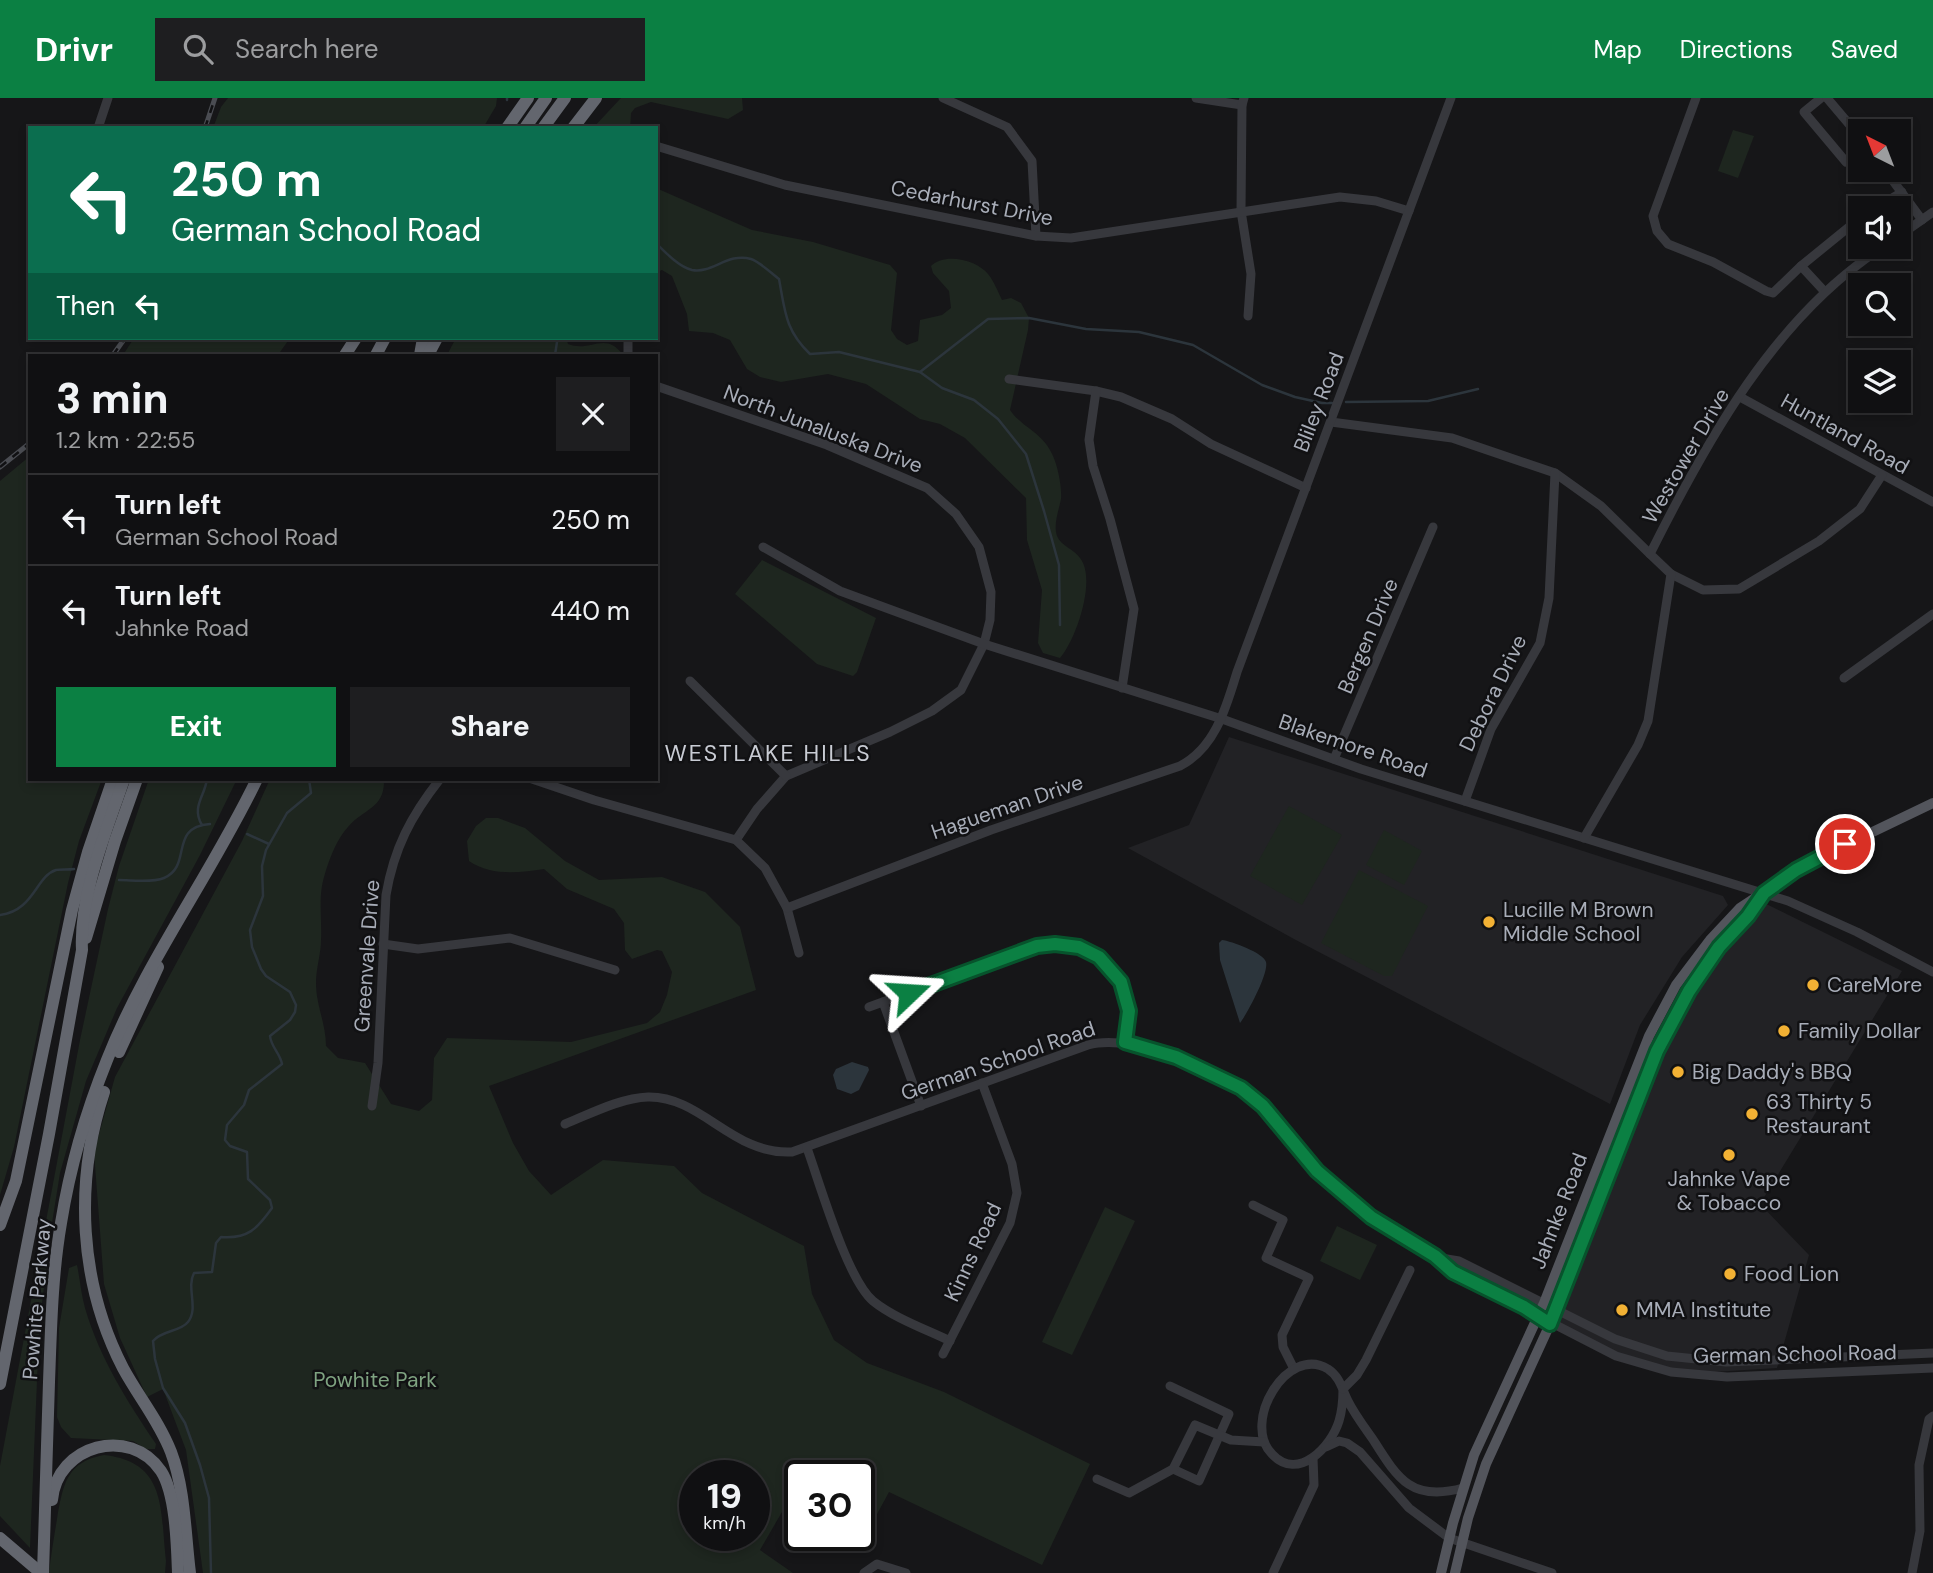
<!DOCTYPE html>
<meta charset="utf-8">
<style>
:root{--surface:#101012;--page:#1e1e20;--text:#f1f3f6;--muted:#9c9d9f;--line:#303032;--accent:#0b8043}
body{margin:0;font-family:"DM Sans",sans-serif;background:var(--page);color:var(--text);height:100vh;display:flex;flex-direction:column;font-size:26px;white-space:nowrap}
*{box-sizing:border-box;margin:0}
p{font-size:23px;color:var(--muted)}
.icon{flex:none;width:38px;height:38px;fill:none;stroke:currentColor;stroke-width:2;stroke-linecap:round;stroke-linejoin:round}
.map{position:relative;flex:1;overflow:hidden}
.details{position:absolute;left:28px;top:256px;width:630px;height:427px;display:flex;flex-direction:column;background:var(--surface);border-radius:0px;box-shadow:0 4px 10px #0003,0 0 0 2px var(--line)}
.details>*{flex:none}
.top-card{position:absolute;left:28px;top:28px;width:630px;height:214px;border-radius:0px;box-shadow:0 4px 10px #0003,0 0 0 2px var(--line);background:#0b6e4f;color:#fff;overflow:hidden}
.needle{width:46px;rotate:318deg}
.tools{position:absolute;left:1848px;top:21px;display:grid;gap:14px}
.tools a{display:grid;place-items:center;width:63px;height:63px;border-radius:0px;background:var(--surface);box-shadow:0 4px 10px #0003,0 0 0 2px var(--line);font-size:35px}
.speed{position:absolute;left:679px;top:1362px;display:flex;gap:14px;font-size:35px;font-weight:700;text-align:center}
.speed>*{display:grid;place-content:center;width:91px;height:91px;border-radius:50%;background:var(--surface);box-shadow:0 4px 10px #0003,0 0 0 2px var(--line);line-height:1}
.speed small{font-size:18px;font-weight:400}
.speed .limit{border:4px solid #111;border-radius:10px;background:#fff;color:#111}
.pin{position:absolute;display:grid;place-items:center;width:60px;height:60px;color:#fff;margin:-30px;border:4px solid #fff;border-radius:50%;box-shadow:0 2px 7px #0007}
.me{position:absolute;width:77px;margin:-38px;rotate:70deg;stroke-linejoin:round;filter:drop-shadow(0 0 5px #0008)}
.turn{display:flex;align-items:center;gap:24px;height:147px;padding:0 28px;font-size:32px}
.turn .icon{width:91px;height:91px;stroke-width:2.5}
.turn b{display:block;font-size:49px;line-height:60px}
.then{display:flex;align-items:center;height:66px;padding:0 28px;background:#0003;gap:14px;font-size:26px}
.round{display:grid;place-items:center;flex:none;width:74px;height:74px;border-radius:0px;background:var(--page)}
.overview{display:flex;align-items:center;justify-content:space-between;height:119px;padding:0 28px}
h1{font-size:42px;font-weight:800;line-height:52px}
.cta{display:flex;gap:14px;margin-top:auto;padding:14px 28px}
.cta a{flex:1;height:80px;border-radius:0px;background:var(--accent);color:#fff;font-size:28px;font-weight:800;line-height:80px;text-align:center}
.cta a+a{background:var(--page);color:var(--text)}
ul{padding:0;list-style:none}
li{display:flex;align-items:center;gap:21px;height:91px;padding:0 28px;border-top:2px solid var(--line)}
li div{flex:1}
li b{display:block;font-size:26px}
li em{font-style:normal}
header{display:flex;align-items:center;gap:42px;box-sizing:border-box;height:98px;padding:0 35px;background:var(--accent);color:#fff}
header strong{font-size:33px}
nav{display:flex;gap:38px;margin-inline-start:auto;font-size:24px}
.search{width:490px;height:63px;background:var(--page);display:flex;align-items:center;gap:18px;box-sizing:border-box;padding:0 24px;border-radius:0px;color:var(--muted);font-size:26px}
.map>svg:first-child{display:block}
.built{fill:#222225}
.green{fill:#1e261f;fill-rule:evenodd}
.water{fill:#2c353c}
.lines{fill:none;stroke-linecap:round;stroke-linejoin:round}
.stream{stroke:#2c353c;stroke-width:2.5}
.minor{stroke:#37383d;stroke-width:9}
.major{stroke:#53555c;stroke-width:10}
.highway{stroke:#63666e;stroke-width:12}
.rail-casing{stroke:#4a4c52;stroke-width:5}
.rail{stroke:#111113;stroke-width:2.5;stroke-dasharray:8;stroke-linecap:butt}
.route-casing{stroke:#07532c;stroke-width:18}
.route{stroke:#0b8043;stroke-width:12}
.poi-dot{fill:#f2b134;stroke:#111113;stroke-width:2.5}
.labels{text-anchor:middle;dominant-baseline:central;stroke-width:5;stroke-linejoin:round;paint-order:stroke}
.street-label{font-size:21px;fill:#a8adb8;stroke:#111113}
.poi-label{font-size:21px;fill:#a8adb8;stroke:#111113;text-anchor:start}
.park-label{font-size:21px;fill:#7fa381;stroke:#111113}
.neighbourhood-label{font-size:23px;letter-spacing:2px;fill:#c9ccd4;stroke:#111113}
</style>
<header>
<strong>Drivr</strong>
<div class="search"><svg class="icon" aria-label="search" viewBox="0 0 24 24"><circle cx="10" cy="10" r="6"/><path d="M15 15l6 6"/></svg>Search here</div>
<nav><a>Map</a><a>Directions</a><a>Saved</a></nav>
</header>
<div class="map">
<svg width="1933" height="1475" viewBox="0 0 1933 1475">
<rect width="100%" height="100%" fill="#161618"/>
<!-- built -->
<g class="built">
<path d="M1229,639l494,159 5,9 -46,52 -42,68 -30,79 -316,-165 -166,-91 61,-23z"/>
<path d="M1750,798l152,75 -142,233 49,51 -32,113 -95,6 -48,-10 -89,-41 14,-25 94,-263 36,-72z"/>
</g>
<!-- green -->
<g class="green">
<path d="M228,0h269l-1,8 -13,22h-270l8,-21z"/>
<path d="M621,0h121l1,12 -15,9 -77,-17 -16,6 -4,5 -1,15h-37z"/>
<path d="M1733,32l21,6 -16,42 -20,-7z"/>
<path d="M656,90l96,42 61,12 77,23 7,8 -6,57 6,9 10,6 11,-4 2,-21 22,-5 9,-7 -2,-17 -16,-18 -2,-7c14,-14 46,-6 57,8 6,7 10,18 14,26l9,-2 10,5 8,15 -1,12 -18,80c12,18 33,22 43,46 5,11 9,31 8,43 -2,11 -8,25 -4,37 4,10 17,13 23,22 17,21 -4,82 -20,100l-17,-5 -5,-10 4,-53 -15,-50 -1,-42 -61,-60 -25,-14 -20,-5 -54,-35 -38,-10 -47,8 -21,-5 -13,-8 -17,-29 -17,-7 -24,-2 -2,-17 -15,-38 -10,-6 -6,2z"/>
<path d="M134,240h156l-12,17h-155z"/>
<path d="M456,240h110l2,6c23,9 37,-14 55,11h-176z"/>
<path d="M30,358v323h72l-23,62 -11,42 -54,264 -14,48v-714z"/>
<path d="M762,462l114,58 -19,54 -4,4 -36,-12 -82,-70z"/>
<path d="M149,681h88l-37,76 -83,153 -31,73 -26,92 -8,50 -10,80 -2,6 -10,239 -30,-32v-50l80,-426 28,-131 11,-43z"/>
<path d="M270,681h114c1,30 -20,29 -36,48 -13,14 -22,40 -26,59 -3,17 0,37 -1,54 0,14 -5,28 -5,43 0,22 10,41 10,63l12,12 27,5 26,41 28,7 13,-11 2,-42 13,-20 124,4 76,-19 13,-11 7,-17 5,-23 -10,-21 -5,-1 -25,9 -7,-9 -1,-27 -10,-14 -47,-20 -23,-20c-26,4 -53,7 -75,-8l-2,-20 9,-15 10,-8h12l27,10 40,33 34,19 63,-3 43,15 35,35 16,63 -267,96 24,57 16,28 22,24 52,-35 71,6 28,27 102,53 8,48 22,46 33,23 77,29 146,72 -48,101 -153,-73 -27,50 -15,-7h12v-60h-59v36l-14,-6 -26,45 33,23h-590l-17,-123 -23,-61 -16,8 -27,-59 -16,-54 -10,-132 21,-75 127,-236zM695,1377h59v60h-59z"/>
<path d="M1289,708l53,29 -40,70 -52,-29z"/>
<path d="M1384,732l38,21 -18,34 -38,-20z"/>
<path d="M1359,772l69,36 -36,70h-8l-63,-33z"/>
<path d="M1105,1109l30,14 -63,134 -30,-13z"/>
<path d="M1337,1128l40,19 -17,35 -40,-19z"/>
<path d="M77,1167c3,14 4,29 8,43 15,51 42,93 71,136l-1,5h-9l-13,-8 -62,-3 -10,-11 -4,-10 2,-89 10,-60z"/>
<path d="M104,1357c64,7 56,56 62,106l-1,12h-116c2,-18 5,-36 8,-54 6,-34 9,-57 47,-64z"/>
</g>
<!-- water -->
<g class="water">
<path d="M1222,842c9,1 42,13 44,22 3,11 -19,52 -26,61l-20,-63 -1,-17z"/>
<path d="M852,964l16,5 1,3 -10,20 -8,4 -14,-5 -4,-14 3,-6z"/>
</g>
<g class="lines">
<!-- stream -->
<g class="stream">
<path d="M507,0v2"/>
<path d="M656,145c9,9 23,24 36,27 20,4 36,-18 59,-11 9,3 20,14 28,20 6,32 6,51 31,75l29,-2 81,20 22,16 32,12 24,19 28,35 18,57 15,54 1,60"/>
<path d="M554,240l3,4 -2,13"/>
<path d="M920,274l68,-53 41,-1 57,11 53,3 54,13 69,40 33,12 27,6h10"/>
<path d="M1346,304l82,-1 50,-12"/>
<path d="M202,727c-11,-18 3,-29 5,-46"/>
<path d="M247,736l22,10"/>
<path d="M119,782c13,0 33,3 45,-2 29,-12 4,-51 46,-54"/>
<path d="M0,817c34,-4 36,-39 56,-45 5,-1 12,0 18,-1"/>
<path d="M211,1475l-2,-75 -9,-33 -15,-42 -22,-35 -8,-29 -2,-18c9,-11 27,-9 35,-19 11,-14 -2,-34 6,-49l18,-1 4,-29 5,-6c27,2 36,-8 51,-29l-2,-8 -22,-21 -1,-27 -17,-6 -5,-6 2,-15 17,-20 5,-15 33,-26c-2,-11 -11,-17 -12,-28l20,-16 5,-8 1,-7 -6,-13 -24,-16 -5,-7 -9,-22 -2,-17 13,-34 -1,-30 4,-16 21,-37 24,-20 -2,-14"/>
</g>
<!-- minor -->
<g class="minor">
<path d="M943,0l64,29 25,34 4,75"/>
<path d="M1196,0l46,7"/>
<path d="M1244,0l-2,7 -1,106 10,63 -3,42"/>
<path d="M1696,0l-43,118 4,15 11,13 45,18 53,29 7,2 28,-27 59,-48"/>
<path d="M1821,0l-17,14 42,50 14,-11"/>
<path d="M1827,0l33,39"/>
<path d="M98,30l10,-30"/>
<path d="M656,48l129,39 251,51 35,2 269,-41 36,4 33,10"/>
<path d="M1885,72l37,50"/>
<path d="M1876,110l26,-16"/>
<path d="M1899,138l34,-24"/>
<path d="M1801,168l24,26"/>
<path d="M628,257v-17"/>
<path d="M1009,281l87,12 25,6 51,22 39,25 95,44"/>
<path d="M656,288l171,59 100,43 29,26 23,33 12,45 -1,28 -6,24 -23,46 -29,21 -42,21 -104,44 -29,33 -21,31"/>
<path d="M1096,293l-7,49 4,26 17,53 24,90 -12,79"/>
<path d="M1740,299l193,105"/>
<path d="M1331,324l121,16 103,35 46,33 49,48"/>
<path d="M763,449l77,44 144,53 238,75 139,50 427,132 69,31 76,40"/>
<path d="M1671,476l32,16 36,-1 80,-48 41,-32 22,-34"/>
<path d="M1844,580l89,-64"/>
<path d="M690,583l96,95"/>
<path d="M1334,661l99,-232"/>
<path d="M532,681l62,21 142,40 29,28 22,40 12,45"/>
<path d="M1465,703l26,-72 49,-86 9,-45 6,-125"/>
<path d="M1584,740l54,-93 10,-24 23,-147 -21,-20c56,-112 125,-238 233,-307"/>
<path d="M787,810l204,-78 189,-64c35,-18 46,-58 57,-94l214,-574"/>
<path d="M383,846l35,5 92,-11 105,32"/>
<path d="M883,904l38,104"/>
<path d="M869,909l168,-61c43,-9 87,17 92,63 1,12 -2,22 -4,33"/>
<path d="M372,1008l6,-43 8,-168c8,-47 25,-79 54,-116"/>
<path d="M565,1026c25,-10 55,-26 83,-27 54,-1 84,58 144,55l296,-107c46,-13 142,27 175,61 10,10 17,22 26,33 20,23 40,45 64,64 31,26 69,43 100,69l163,84 55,16 56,5 206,-9"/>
<path d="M807,1050c13,36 40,131 66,153 21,17 52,28 77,40"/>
<path d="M1253,1107l30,15 -17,38 43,20 -27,57 1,12 11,22"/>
<path d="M1435,1159l24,4 156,78 52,17 59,6 207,-9"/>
<path d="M943,1256l67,-131 7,-30 -5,-29 -30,-81"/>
<path d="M1170,1288l59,28 -30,67 -26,-12"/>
<path d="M1343,1291c0,11 -1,22 -4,32 -8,26 -41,61 -67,33 -31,-31 15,-110 56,-85 12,8 14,20 20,32 7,14 17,27 26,40 24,38 38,61 89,47"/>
<path d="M1343,1291l14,-14 9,-15 44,-90"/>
<path d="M1326,1349l13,-6 8,2 13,9 49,56 40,30 103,35"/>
<path d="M1097,1381l32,14 44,-24 22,-44 36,15 33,2"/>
<path d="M864,1475l13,-9 29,9"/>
<path d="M1273,1475l41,-88 -1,-27"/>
<path d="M1912,1475l8,-42 -1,-66 10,-46 4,-3"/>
</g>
<!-- major -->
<g class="major">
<path d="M1441,1475l12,-50 21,-68 70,-152 105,-267 27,-51 34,-45 30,-32 68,-45 125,-60"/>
<path d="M1455,1475l13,-55 18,-54 70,-153 101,-260 18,-37 24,-39 61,-77"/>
</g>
<!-- highway -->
<g class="highway">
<path d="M507,30l21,-30"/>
<path d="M525,30l21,-30"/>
<path d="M543,30l22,-30"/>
<path d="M573,30l23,-30"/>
<path d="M345,257l11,-17"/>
<path d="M376,257l9,-17"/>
<path d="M420,257l3,-17"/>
<path d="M428,257l9,-17"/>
<path d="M86,840l29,-97 22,-62"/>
<path d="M119,954l39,-85"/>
<path d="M104,994c-30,90 -25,191 19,276 15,28 36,53 48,84 14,37 14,81 19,121"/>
<path d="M0,1127l16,-44 56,-271 16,-58 25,-73"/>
<path d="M0,1286l49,-250 33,-184c-3,-55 25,-120 42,-171"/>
<path d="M52,1402c5,-55 78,-75 109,-29 15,23 16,75 17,102"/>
<path d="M0,1440l41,35"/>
<path d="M43,1475c2,-64 4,-127 6,-191 2,-53 3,-107 12,-159 9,-56 25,-111 46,-163 39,-99 104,-185 150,-281"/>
</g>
<defs>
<g id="rail">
<path d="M205,30l10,-30"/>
<path d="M113,257l12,-17"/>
<path d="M0,369l30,-24"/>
</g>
</defs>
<!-- rail casing -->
<use href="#rail" class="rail-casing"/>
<!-- rail -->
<use href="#rail" class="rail"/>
</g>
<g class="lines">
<defs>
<path id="route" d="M909,895l128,-47 18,-2 24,3 20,10 22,25 8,29 -4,31 51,15 65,31 22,18 54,65 54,46 64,39 18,16 71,35 26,17 107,-273 32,-60 30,-44 29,-31 16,-23 32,-23 49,-26"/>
</defs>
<!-- route casing -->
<use href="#route" class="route-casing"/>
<!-- route -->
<use href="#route" class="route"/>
</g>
<!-- markers -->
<g class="poi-dot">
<circle cx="1489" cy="824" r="7"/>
<circle cx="1813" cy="887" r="7"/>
<circle cx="1784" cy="933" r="7"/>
<circle cx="1678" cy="974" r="7"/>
<circle cx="1752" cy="1016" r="7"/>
<circle cx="1729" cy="1057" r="7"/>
<circle cx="1730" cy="1176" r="7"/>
<circle cx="1622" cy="1212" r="7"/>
</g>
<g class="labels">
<!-- street labels -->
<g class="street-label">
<text transform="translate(972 105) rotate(11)">Cedarhurst Drive</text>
<text transform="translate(1319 304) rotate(-69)">Bliley Road</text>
<text transform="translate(823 331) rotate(21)">North Junaluska Drive</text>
<text transform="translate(1845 336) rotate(29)">Huntland Road</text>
<text transform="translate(1686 358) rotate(-60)">Westower Drive</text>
<text transform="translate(1368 538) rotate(-67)">Bergen Drive</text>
<text transform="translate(1493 595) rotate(-64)">Debora Drive</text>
<text transform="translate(1353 648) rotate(19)">Blakemore Road</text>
<text transform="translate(1007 709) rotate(-19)">Hagueman Drive</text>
<text transform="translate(367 858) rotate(-86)">Greenvale Drive</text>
<text transform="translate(998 963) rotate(-19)">German School Road</text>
<text transform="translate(1559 1113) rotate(-69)">Jahnke Road</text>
<text transform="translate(973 1154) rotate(-65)">Kinns Road</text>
<text transform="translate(37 1201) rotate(-85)">Powhite Parkway</text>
<text transform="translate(1795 1256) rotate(-1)">German School Road</text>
</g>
<!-- poi labels -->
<g class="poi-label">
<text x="1503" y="812">Lucille M Brown<tspan x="1503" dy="24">Middle School</tspan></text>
<text x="1827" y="887">CareMore</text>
<text x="1798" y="933">Family Dollar</text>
<text x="1692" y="974">Big Daddy's BBQ</text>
<text x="1766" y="1004">63 Thirty 5<tspan x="1766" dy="24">Restaurant</tspan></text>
<text x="1729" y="1081" text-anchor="middle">Jahnke Vape<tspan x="1729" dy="24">&amp; Tobacco</tspan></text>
<text x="1744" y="1176">Food Lion</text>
<text x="1636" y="1212">MMA Institute</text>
</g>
<!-- park labels -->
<g class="park-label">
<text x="375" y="1282">Powhite Park</text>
</g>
<!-- neighbourhood labels -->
<g class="neighbourhood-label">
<text x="768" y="655">WESTLAKE HILLS</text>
</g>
</g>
</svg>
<div class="tools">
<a><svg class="needle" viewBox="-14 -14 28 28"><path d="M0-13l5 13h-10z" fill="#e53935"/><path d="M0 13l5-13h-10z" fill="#9c9d9f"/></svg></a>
<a><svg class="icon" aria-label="sound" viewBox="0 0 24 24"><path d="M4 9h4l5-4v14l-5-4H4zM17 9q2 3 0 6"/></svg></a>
<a><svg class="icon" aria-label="search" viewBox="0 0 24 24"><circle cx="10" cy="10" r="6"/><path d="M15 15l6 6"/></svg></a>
<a><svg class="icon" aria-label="layers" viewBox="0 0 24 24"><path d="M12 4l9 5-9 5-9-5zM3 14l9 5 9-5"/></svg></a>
</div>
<div class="speed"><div>19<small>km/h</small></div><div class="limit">30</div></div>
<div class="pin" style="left:1845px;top:746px;background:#d93025"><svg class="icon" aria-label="arrive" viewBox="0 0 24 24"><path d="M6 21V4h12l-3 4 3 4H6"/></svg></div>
<svg class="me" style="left:909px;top:895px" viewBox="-20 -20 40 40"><path d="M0-17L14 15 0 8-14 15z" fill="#0b8043" stroke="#fff" stroke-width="4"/></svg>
<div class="top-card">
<div class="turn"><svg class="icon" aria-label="left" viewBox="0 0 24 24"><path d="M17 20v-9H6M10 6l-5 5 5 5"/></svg><div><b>250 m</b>German School Road</div></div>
<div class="then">Then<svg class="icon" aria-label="left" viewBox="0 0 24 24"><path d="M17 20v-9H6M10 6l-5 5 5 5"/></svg></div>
</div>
<section class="details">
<div class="overview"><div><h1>3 min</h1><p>1.2 km · 22:55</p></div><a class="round"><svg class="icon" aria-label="close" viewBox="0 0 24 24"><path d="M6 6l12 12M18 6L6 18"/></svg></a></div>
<ul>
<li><svg class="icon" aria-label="left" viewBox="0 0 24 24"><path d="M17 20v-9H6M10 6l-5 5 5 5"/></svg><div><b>Turn left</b><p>German School Road</p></div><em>250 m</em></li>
<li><svg class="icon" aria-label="left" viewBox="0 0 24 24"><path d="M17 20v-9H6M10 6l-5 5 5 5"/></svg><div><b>Turn left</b><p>Jahnke Road</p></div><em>440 m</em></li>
</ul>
<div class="cta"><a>Exit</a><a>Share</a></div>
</section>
</div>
